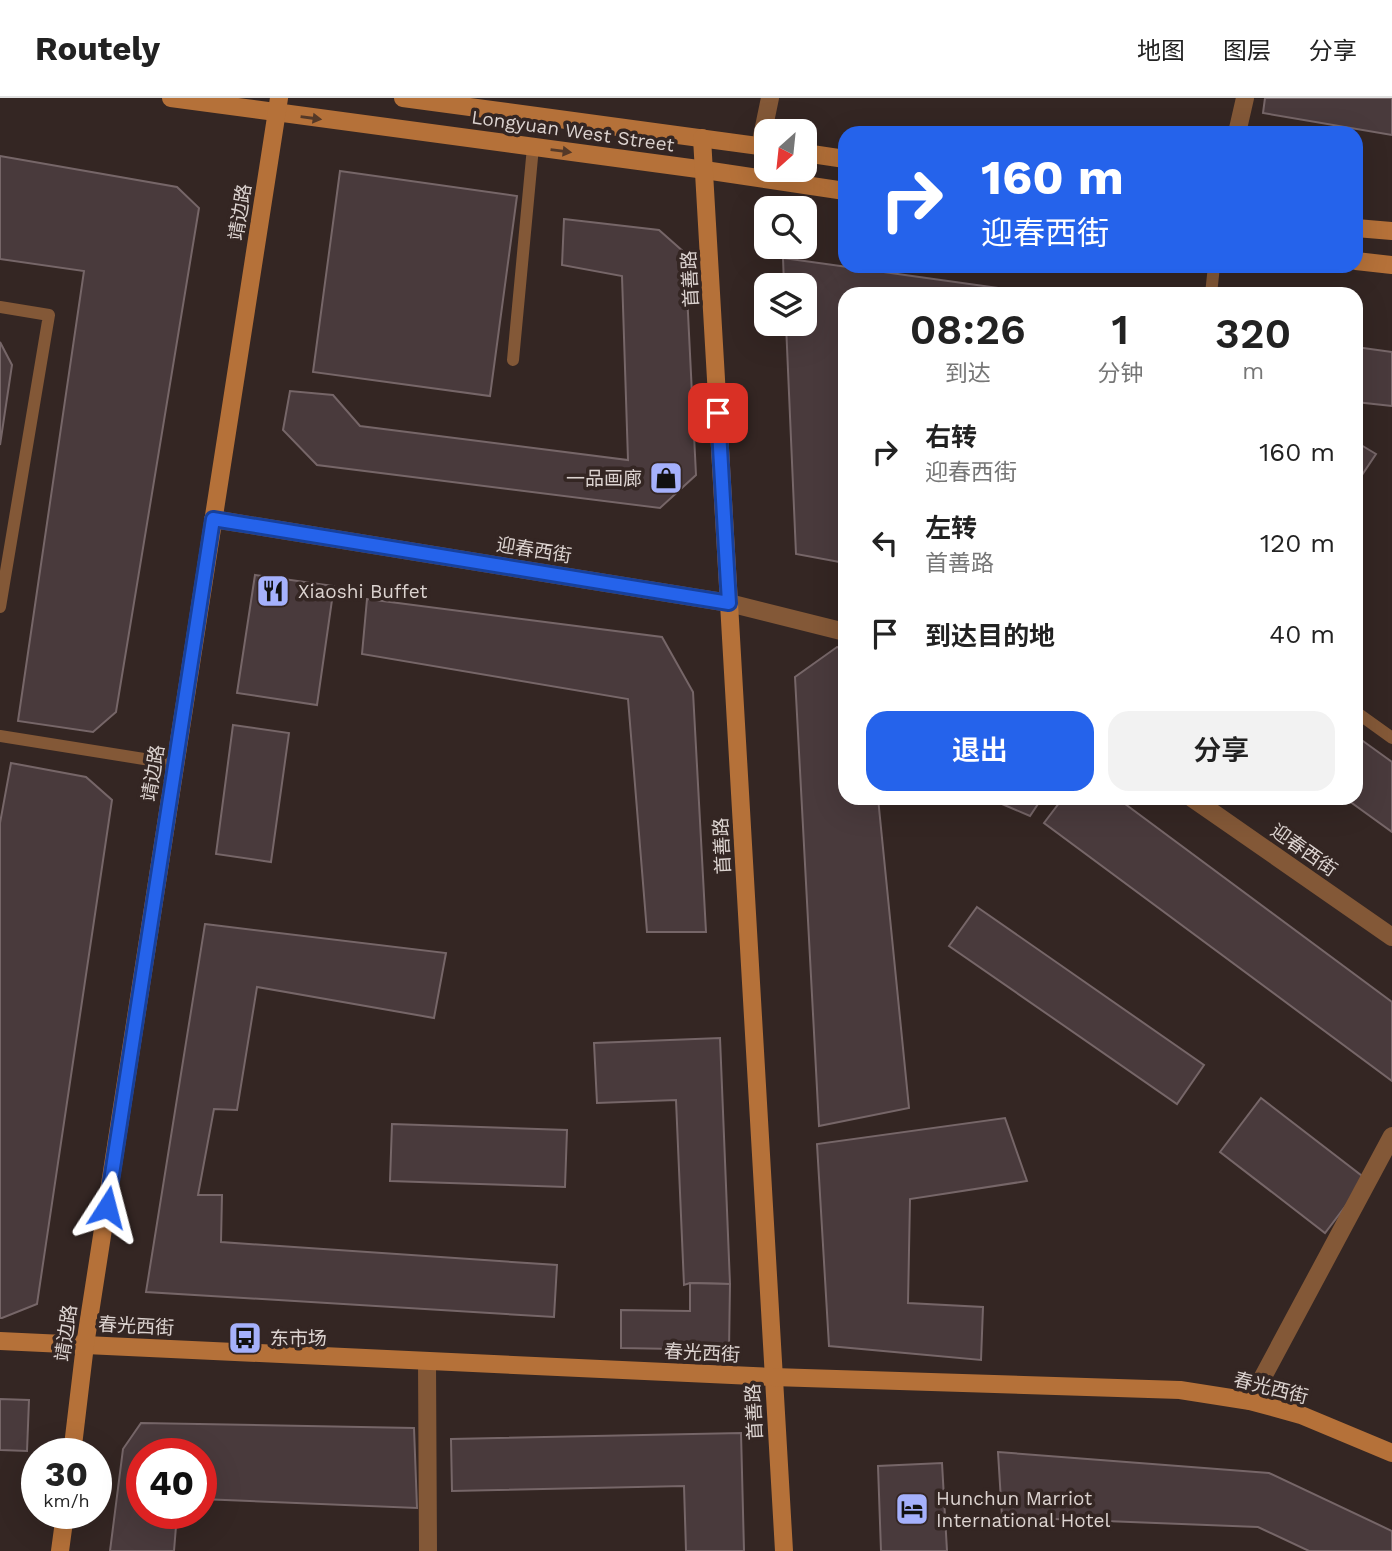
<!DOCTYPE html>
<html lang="zh">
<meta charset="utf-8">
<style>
:root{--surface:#fff;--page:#f2f2f2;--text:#222;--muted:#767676;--line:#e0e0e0;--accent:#2563eb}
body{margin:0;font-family:"Work Sans","Noto Sans SC",sans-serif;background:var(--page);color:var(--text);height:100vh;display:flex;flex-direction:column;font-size:26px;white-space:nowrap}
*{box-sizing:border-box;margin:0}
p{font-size:23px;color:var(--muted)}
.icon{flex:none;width:38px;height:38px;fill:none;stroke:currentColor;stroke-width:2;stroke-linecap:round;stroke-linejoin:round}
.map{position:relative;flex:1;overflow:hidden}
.details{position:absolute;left:838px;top:189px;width:525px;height:518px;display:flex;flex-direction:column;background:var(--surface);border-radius:21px;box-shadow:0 7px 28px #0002}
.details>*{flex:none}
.hud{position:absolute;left:838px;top:28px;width:525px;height:147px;border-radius:21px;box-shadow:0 7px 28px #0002;background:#2563eb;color:#fff;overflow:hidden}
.needle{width:46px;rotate:207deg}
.fabs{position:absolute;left:754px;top:21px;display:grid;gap:14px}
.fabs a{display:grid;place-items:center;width:63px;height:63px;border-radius:14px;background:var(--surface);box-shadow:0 7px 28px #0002;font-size:35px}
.speed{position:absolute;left:21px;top:1340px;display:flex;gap:14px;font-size:35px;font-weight:700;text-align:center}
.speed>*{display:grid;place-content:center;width:91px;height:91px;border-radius:50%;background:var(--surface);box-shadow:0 7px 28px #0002;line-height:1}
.speed small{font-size:18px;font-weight:400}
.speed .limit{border:10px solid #d22;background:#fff;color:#111}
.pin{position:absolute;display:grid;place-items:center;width:60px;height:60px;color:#fff;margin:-30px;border-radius:14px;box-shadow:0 4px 10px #0006}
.me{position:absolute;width:77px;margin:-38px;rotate:9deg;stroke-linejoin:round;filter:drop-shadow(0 0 5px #0008)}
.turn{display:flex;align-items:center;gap:24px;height:147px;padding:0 28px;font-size:32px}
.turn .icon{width:91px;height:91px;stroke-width:2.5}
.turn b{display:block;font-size:49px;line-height:60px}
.eta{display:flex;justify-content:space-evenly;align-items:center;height:119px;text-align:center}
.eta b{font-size:42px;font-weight:600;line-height:49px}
.primary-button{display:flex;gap:14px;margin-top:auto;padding:14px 28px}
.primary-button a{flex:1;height:80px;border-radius:21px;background:var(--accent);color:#fff;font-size:28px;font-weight:600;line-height:80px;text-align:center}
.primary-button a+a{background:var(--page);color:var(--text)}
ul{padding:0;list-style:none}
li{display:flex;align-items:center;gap:21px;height:91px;padding:0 28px}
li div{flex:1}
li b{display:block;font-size:26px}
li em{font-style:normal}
header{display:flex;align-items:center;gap:42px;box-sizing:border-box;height:98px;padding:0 35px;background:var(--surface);border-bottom:2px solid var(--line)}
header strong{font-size:33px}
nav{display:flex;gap:38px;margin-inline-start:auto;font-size:24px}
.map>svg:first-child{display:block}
.building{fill:#493a3c;stroke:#766668;stroke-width:2}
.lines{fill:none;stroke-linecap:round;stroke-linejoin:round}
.lane{stroke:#835837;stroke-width:12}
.street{stroke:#835837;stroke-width:18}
.secondary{stroke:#b57139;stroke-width:18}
.oneway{fill:#543928}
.route-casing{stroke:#184099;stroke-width:18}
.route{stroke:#2563eb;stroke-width:12}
.labels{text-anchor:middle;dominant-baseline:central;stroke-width:7;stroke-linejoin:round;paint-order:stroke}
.street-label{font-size:19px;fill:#dcd3d0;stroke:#342623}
.poi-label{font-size:19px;fill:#dcd3d0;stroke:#342623;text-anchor:start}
</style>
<header>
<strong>Routely</strong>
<nav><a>地图</a><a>图层</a><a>分享</a></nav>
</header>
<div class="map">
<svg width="1392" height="1453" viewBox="0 0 1392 1453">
<rect width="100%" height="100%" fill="#342623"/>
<!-- building -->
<g class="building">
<path d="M1265,0h127v37l-129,-22z"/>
<path d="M0,58l177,31 22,21 -83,504 -23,20 -75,-11 66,-450 -84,-12z"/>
<path d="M340,73l177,25 -27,200 -177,-24z"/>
<path d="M564,121l95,11 26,23 11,222 -36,33 -343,-43 -34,-35 7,-39 43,4 27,31 268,34 -6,-184 -60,-11z"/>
<path d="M783,160l258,36h-196v269l-49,-9 -10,-230h19v-39h-21z"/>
<path d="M0,244l12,23 -12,80z"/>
<path d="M1356,249l36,5v54l-36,-4z"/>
<path d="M1356,344l20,12 -20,30z"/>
<path d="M255,477l79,11 -17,119 -80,-12z"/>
<path d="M367,501l295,38 31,55 13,240h-59l-19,-233 -266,-45z"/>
<path d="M837,549l8,3v148h33l31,310 -90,18 -24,-449z"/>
<path d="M233,627l56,8 -18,129 -55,-8z"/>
<path d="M1356,638l36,26v70l-47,-34h11z"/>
<path d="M11,665l75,14 26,23 -75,504 -35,14h-2v-495z"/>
<path d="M988,700h54l-12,18z"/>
<path d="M1063,700h54l275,204v79l-348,-258z"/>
<path d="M977,809l227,158 -27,39 -228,-158z"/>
<path d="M205,826l241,29 -12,65 -177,-31 -20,123 -23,-1 -16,86h24l-1,47 336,23 -3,52 -408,-25z"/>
<path d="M720,940l10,246 -40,-1 -6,2 -8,-185 -79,3 -3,-60z"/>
<path d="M1261,1000l105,81 -41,54 -105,-81z"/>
<path d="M1005,1020l22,63 -117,18 -2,104 75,4 -2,53 -152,-14 -12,-202z"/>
<path d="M392,1026l175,6 -2,57 -175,-6z"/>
<path d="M690,1185l40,1 -1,66 -108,-2v-38l69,1z"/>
<path d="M0,1301l29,1 -2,51 -27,-1z"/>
<path d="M141,1325l273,5 3,80 -216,-9v-45h-59v60h35l-3,37h-64l13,-102z"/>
<path d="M741,1335l3,118h-58l-2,-65 -232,5 -1,-52z"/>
<path d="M998,1354l271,21 123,58v20h-83l-51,-24 -256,-10z"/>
<path d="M942,1365l5,88h-66l-3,-85z"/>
</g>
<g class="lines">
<!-- lane -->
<g class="lane">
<path d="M1211,196l3,-28"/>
<path d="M0,209l49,8 -49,292"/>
<path d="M513,262l20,-213"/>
<path d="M1356,614l36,26"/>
<path d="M0,638l175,28"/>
</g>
<!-- street -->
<g class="street">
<path d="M1237,35l8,-35"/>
<path d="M760,48l10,-48"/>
<path d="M213,421l516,84 116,29"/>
<path d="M1192,700l200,139"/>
<path d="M427,1263l1,190"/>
<path d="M1250,1303l142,-265"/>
</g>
<!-- secondary -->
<g class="secondary">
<path d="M171,0l527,71 147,22"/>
<path d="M403,0l363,49"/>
<path d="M702,40l82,1413"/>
<path d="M805,55l40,6"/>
<path d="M1356,130l36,3"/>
<path d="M1356,163l36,4"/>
<path d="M0,1243l773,36 407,13 70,11 51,14 91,38"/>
<path d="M72,1356l13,-109 194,-1247"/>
<path d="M60,1453l5,-37"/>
</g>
</g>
<!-- one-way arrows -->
<defs><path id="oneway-solid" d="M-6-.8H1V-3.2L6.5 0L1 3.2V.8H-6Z" transform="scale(1.75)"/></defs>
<g class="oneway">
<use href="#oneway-solid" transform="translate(311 20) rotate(8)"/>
<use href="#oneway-solid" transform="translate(561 53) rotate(7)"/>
</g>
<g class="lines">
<defs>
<path id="route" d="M107,1109l106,-688 516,84 -11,-190"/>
</defs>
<!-- route casing -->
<use href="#route" class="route-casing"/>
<!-- route -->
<use href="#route" class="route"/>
</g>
<!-- icons -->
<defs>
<symbol id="shop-square" viewBox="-11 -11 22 22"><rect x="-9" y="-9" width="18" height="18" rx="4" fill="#a5b1fc" stroke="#342623"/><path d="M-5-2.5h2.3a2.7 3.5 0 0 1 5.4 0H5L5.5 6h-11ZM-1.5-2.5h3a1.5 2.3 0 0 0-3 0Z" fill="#111"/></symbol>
<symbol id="restaurant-square" viewBox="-11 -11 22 22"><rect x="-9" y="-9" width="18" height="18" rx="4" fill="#a5b1fc" stroke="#342623"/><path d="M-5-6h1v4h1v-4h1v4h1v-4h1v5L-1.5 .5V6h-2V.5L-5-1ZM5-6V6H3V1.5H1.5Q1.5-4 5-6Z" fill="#111"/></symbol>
<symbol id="bus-square" viewBox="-11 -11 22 22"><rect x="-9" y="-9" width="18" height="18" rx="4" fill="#a5b1fc" stroke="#342623"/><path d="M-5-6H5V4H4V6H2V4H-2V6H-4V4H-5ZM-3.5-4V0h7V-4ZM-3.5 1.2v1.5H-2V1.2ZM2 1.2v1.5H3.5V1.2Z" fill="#111"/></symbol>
<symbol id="hotel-square" viewBox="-11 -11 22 22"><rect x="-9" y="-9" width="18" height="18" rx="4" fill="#a5b1fc" stroke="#342623"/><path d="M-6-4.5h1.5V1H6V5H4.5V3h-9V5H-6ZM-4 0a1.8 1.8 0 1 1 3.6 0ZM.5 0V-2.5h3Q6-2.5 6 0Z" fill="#111"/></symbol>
</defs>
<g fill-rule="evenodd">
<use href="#shop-square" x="647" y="361" width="38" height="38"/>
<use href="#restaurant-square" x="254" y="474" width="38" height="38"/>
<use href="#bus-square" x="226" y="1221" width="38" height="38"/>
<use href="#hotel-square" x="893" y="1392" width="38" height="38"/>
</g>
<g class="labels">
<!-- street labels -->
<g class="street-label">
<text transform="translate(573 33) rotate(8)">Longyuan West Street</text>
<text transform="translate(240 114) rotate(-81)">靖边路</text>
<text transform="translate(690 181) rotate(-93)">首善路</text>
<text transform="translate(534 452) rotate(9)">迎春西街</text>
<text transform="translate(153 675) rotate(-81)">靖边路</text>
<text transform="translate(722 748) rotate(-93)">首善路</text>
<text transform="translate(1304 752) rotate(35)">迎春西街</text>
<text transform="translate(136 1228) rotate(3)">春光西街</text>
<text transform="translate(66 1235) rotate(-82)">靖边路</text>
<text transform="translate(702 1255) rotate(3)">春光西街</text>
<text transform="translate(1271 1290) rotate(14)">春光西街</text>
<text transform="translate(754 1314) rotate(-93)">首善路</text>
</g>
<!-- poi labels -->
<g class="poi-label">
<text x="642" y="380" text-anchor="end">一品画廊</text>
<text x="298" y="493">Xiaoshi Buffet</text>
<text x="270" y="1240">东市场</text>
<text x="936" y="1400">Hunchun Marriot<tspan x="936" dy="22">International Hotel</tspan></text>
</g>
</g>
</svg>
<div class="fabs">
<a><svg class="needle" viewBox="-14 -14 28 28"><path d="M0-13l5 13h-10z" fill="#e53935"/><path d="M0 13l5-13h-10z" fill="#767676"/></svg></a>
<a><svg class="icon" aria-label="search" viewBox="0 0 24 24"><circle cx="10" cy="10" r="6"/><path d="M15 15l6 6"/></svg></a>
<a><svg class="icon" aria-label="layers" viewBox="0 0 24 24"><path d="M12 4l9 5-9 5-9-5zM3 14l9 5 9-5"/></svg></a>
</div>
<div class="speed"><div>30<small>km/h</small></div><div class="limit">40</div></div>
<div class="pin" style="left:718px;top:315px;background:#d93025"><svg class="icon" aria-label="arrive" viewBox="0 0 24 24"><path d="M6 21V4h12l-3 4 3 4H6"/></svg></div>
<svg class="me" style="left:107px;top:1109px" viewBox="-20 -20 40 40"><path d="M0-17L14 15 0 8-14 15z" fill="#2563eb" stroke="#fff" stroke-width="4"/></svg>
<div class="hud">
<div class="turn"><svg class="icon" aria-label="right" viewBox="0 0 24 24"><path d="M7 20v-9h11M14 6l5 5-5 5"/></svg><div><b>160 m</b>迎春西街</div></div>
</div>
<section class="details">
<div class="eta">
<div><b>08:26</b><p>到达</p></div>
<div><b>1</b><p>分钟</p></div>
<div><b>320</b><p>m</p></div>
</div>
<ul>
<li><svg class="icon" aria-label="right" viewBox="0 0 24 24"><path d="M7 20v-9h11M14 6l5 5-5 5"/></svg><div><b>右转</b><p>迎春西街</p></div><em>160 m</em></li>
<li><svg class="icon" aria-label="left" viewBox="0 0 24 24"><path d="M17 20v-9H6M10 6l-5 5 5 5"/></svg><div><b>左转</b><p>首善路</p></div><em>120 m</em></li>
<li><svg class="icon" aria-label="arrive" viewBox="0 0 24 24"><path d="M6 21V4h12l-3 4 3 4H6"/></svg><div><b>到达目的地</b></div><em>40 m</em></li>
</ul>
<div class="primary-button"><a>退出</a><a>分享</a></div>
</section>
</div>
